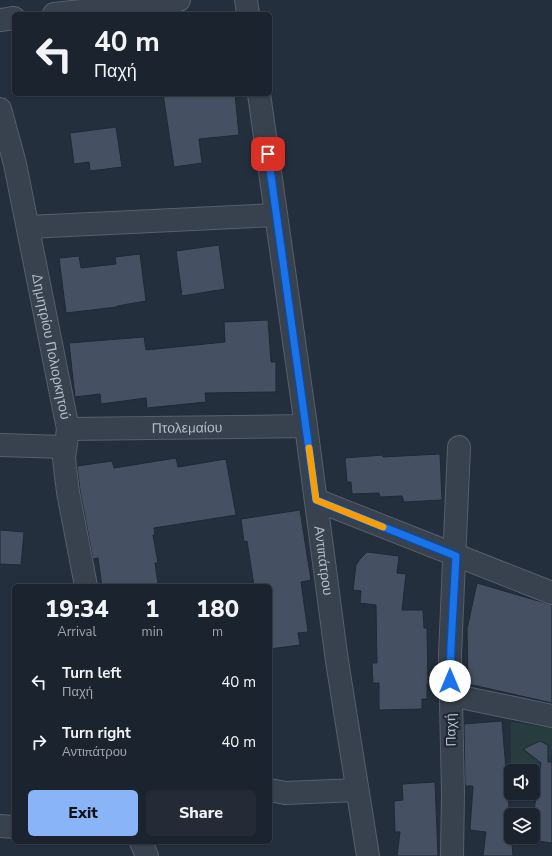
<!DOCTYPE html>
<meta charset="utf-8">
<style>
:root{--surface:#1b232e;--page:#242b36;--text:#f1f3f6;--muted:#a0a4aa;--line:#39404a;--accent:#8ab4f8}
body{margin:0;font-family:"Nunito Sans",sans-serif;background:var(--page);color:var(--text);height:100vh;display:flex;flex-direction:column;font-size:15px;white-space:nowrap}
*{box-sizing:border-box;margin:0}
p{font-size:13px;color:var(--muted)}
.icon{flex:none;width:22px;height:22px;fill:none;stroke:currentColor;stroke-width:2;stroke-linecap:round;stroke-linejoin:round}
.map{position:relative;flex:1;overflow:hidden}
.panel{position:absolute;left:12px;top:584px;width:260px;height:260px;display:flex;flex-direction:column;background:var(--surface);border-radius:6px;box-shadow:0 1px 3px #0004,0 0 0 1px var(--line)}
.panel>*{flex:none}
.guide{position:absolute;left:12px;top:12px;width:260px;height:84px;border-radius:6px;box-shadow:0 1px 3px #0004,0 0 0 1px var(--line);background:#1b232e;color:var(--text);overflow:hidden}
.controls{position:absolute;left:504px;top:764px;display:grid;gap:8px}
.controls a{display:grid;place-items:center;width:36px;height:36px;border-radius:6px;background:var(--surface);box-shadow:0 1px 3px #0004,0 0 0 1px var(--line);font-size:20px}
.pin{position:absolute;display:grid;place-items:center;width:34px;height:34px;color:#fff;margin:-17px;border-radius:8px;box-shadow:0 2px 6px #0006}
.me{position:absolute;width:44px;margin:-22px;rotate:0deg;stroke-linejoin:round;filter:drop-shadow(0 0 3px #0008)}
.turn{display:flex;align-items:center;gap:14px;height:84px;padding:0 16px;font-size:18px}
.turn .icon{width:52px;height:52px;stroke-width:2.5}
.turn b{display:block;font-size:28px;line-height:34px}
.eta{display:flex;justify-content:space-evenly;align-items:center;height:68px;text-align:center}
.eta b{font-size:24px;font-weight:800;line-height:28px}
.button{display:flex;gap:8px;margin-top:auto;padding:8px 16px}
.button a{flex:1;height:46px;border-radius:6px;background:var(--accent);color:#111;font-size:16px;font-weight:800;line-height:46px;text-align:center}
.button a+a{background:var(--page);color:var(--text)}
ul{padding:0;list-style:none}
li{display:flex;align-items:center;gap:12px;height:60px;padding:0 16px}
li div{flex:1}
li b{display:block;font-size:15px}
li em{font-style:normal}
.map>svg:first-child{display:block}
.green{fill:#263c3f}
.building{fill:#455162;stroke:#1f2835}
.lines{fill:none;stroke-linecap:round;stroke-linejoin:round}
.minor-casing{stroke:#565f6c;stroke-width:24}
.minor{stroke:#38414e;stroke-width:22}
.route-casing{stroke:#114b97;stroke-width:10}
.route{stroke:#1a73e8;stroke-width:7}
.slow{stroke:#f59e0b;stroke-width:7}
.labels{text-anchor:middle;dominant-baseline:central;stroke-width:4;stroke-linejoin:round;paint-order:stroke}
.street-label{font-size:14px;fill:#b4bcc9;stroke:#1d2633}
</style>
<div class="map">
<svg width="552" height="856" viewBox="0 0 552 856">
<rect width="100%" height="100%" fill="#242f3e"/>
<!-- green -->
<path class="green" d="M511,722l41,6v21l-2,16 2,1 -1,30 -18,-3v-22h-22z"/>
<!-- building -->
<g class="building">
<path d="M163,94h72l4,41 -40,4 3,24 -28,4z"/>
<path d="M116,127l6,40 -32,4 -1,-9 -15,2 -4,-31z"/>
<path d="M219,245l6,44 -43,7 -6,-45z"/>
<path d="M140,254l6,47 -29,5v1l-51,6 -7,-55 20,-2 2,12 35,-4 -1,-7z"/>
<path d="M268,320l3,42h5v30l-71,1 1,9 -59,6 -1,-10 -45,6 -1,-10 -25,3 -6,-54 75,-6 2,13 79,-8 -1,-20z"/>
<path d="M440,454l2,46 -38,2 -2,-6 -22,1 -1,-4 -27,1 -1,-12h-4l-2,-24 38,-3v2z"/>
<path d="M176,458l2,9 48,-8 10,56 -82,13 1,7h-2l5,28h-3l3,21 -13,2h-43l-4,-28 -5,1 -13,-69 -3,-24 35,-5 2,7z"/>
<path d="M300,510l11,70 -10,2 7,50 -10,1 2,12 -30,4v-63h-16l-7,-45 -3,1 -3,-23z"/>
<path d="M0,530l24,2 -3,33 -21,-1z"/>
<path d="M367,552l32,4 -2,17 9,1 -4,36h21l1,18h3l1,56h-1v15h-5v10l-43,1v-27h-6l-1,-20h5l-1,-58 -16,-2 1,-12 -8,-1 3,-25 4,-6z"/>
<path d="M477,583l75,22v98l-84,-19 -1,-55z"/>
<path d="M502,721l11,135h-30l3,-24 -16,-2 3,-44h-8l-1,-62z"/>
<path d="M540,741l8,4v17h4v81l-22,-3v-3h3v-19l8,-55 -18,-14z"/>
<path d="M435,782l3,74h-41l3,-24h-5l-1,-31 9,-1 -1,-16z"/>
</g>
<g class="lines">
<defs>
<g id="minor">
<path d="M246,0l2,14"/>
<path d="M54,14l125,-14"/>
<path d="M0,20l14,-2"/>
<path id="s1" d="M259,94l47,332 31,235 31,195"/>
<path id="s2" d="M0,109l15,55 53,265 -4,29 1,10 3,24 18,94"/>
<path d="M28,227l248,-12"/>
<path id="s3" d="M68,429l238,-3"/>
<path d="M0,445l65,2"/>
<path d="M316,500l236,93"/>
<path d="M451,695l101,21"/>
<path d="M270,790l15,3 72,-3"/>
<path d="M0,826l14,1"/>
<path d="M141,842l6,14"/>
<path d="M452,856l1,-63 -3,-139 9,-207"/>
</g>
</defs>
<!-- minor casing -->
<use href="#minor" class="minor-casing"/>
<!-- minor -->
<use href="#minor" class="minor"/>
</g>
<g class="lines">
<defs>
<path id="route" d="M268,154l48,346 140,56 -5,90 -1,35"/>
</defs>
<!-- route casing -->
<use href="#route" class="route-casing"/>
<!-- route -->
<use href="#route" class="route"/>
<!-- slow -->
<path class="slow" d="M309,448l7,52 67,27"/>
</g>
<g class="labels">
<!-- street labels -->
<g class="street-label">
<text stroke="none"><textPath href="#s2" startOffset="243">Δημητρίου Πολιορκητού</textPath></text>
<text stroke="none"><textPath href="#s3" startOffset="119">Πτολεμαίου</textPath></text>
<text stroke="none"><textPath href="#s1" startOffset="471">Αντιπάτρου</textPath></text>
<text transform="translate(451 730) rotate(-91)">Παχή</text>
</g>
</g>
</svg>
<div class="controls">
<a><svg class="icon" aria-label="sound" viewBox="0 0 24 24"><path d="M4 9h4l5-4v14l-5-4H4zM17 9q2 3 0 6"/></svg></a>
<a><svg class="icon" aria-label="layers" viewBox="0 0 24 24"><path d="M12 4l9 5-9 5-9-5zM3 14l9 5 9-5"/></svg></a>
</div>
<div class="pin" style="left:268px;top:154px;background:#d93025"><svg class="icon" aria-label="arrive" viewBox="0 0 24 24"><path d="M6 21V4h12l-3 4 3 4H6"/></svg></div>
<svg class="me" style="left:450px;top:681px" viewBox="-20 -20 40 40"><circle r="19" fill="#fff"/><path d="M0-13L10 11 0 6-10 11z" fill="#1a73e8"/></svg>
<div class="guide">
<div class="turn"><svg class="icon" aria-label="left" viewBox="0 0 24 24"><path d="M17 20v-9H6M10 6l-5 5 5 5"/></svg><div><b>40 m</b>Παχή</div></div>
</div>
<section class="panel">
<div class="eta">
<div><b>19:34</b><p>Arrival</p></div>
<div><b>1</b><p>min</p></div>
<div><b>180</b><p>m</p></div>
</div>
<ul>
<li><svg class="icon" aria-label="left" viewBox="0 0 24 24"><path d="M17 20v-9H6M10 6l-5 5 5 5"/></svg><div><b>Turn left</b><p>Παχή</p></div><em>40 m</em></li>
<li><svg class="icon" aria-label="right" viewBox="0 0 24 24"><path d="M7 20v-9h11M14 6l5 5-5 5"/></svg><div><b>Turn right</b><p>Αντιπάτρου</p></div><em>40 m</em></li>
</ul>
<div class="button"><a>Exit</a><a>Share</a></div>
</section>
</div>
